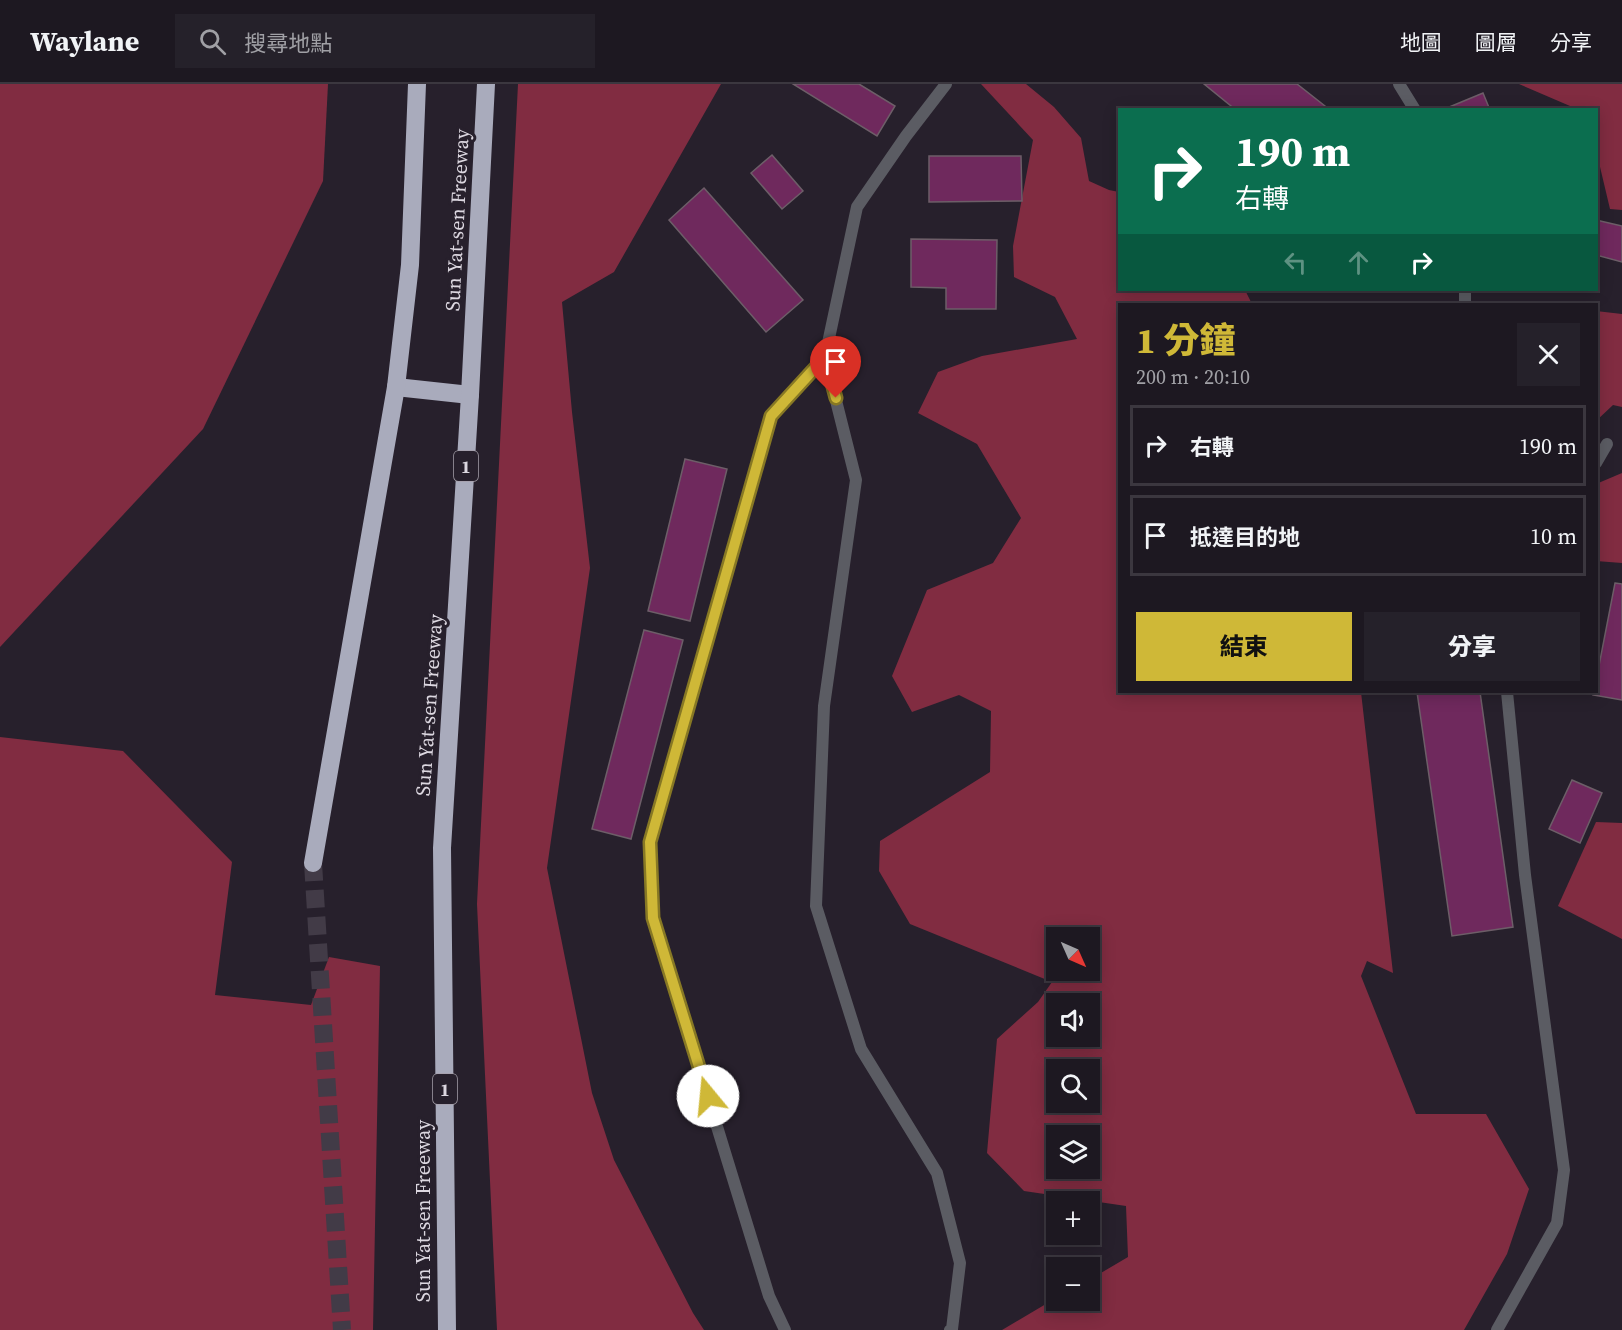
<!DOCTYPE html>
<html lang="zh-TW">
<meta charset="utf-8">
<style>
:root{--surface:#1d1821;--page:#25212a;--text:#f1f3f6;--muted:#a0a0a5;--line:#3b373f;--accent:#cfb837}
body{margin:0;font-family:"Source Serif 4","Noto Sans TC",serif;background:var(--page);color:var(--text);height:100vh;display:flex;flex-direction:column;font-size:22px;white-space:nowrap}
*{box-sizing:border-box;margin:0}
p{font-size:20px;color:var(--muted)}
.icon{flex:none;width:33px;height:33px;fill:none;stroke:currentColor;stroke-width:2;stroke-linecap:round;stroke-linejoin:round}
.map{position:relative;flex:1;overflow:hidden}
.sheet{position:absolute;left:1118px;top:219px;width:480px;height:390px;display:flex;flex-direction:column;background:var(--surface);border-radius:0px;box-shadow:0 3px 15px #0003,0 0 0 2px var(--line)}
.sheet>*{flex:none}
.guide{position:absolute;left:1118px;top:24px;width:480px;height:183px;border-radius:0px;box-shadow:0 3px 15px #0003,0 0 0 2px var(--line);background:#0b6e4f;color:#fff;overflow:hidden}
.needle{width:39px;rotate:135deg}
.controls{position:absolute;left:1046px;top:843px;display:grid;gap:12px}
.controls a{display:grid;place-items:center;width:54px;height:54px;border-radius:0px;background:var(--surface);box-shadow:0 3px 15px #0003,0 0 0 2px var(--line);font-size:30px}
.pin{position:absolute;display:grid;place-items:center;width:51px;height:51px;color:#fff;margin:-62px -26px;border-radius:50% 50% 50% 0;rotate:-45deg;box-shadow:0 0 6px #0007}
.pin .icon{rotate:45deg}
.me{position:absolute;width:66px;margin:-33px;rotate:343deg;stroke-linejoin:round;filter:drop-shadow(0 0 4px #0008)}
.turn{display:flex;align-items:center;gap:21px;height:126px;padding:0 18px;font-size:27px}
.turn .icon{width:78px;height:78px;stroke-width:2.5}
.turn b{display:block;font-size:42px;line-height:51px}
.lanes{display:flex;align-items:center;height:57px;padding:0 18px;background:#0003;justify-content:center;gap:30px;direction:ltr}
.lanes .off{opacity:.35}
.round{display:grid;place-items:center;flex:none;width:63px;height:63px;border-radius:0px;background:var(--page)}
.head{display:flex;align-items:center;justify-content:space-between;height:102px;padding:0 18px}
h1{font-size:36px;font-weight:800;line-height:45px;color:var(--accent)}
.cta{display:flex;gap:12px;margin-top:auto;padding:12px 18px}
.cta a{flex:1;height:69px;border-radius:0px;background:var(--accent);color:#111;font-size:24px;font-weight:800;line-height:69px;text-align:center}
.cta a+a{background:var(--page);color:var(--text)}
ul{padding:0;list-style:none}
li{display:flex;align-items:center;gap:18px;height:81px;margin:0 12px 9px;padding:0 6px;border:3px solid var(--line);border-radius:0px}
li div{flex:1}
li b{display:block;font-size:22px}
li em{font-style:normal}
header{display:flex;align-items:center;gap:36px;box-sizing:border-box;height:84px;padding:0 30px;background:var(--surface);border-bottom:2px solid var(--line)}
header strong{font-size:28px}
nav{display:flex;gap:33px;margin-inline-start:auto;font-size:21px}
.search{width:420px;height:54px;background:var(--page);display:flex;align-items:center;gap:15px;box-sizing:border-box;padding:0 21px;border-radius:0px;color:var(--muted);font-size:22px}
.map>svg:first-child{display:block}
.forest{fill:#812c41;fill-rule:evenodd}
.building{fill:#6f295d;stroke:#6d5e68;stroke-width:1.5}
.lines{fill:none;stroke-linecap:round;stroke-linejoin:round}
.highway-tunnel{stroke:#423b47;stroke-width:18;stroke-dasharray:18 9;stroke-linecap:butt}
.lane{stroke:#5b5c63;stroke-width:12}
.highway{stroke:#a9abbc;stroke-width:18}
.route-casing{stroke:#877824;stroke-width:15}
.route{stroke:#cfb837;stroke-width:10}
.labels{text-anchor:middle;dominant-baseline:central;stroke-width:6;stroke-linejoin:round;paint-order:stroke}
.shield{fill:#27202c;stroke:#a6a0aa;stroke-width:1.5}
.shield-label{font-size:18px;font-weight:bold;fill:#dcd7e0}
.street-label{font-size:20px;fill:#dcd7e0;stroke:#27202c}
</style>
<header>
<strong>Waylane</strong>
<div class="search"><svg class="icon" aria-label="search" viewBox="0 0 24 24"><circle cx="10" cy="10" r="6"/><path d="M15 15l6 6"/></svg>搜尋地點</div>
<nav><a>地圖</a><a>圖層</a><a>分享</a></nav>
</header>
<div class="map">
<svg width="1622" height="1246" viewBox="0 0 1622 1246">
<rect width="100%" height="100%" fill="#27202c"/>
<!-- forest -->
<g class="forest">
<path d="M0,0h328l-5,97 -120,248 -203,218z"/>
<path d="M518,0h203l-107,188 -52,30 10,110 18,156 -43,300 45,225 22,67 79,153 11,17h-207l-20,-426z"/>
<path d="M981,0h45l28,23 27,31 8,43 20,9 10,2v98h126l7,14h-133v388h242l32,281 -26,-12 -6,15 55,138h70l43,75 -22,65 -43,76h-462l54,-32v2h33v-20l39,-23 -2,-51 -102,-15 -37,-38 10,-114 41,-37 14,-20 -142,-58 -31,-53 1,-30 110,-69 1,-61 -32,-16 -47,17 -20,-36 35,-86 66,-27 28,-45 -44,-74 -59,-31 20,-41 44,-16 95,-17 -22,-42 -41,-20 -1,-31 20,-106zM1056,854h33v32h-33zM1056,920h33v32h-33zM1056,986h33v32h-33zM1056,1052h33v32h-33z"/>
<path d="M1519,0h103v126l-12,-1 -14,-59v-40l-19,-1z"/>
<path d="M1596,227l26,3v93l-9,-2 -17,16z"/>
<path d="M1622,389v90l-26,-2v-77z"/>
<path d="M0,653l123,14 109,111 -17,133 96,10 18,-48 51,9 -7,364h-373z"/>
<path d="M1596,738l26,1v116l-64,-33z"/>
</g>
<!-- building -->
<g class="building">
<path d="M793,0h66l36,22 -18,30z"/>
<path d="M1204,0h93l33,26h-94z"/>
<path d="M1483,9l7,17h-42l-1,-2z"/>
<path d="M772,71l31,36 -21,18 -31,-36z"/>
<path d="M929,72h92l1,45 -93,1z"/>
<path d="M704,104l99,112 -37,32 -97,-112z"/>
<path d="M1596,136l26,6v36l-26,-7z"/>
<path d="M911,155l86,1 -1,69h-50v-21l-35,-1z"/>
<path d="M685,375l42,10 -37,152 -42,-10z"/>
<path d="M1615,499l7,1v116l-29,-5 1,-3h2v-11z"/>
<path d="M644,546l39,10 -52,199 -39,-10z"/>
<path d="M1417,608h63l33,235 -61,9z"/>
<path d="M1572,696l30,13 -22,50 -31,-14z"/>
</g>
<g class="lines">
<!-- highway-tunnel -->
<path class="highway-tunnel" d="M313,779l29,467"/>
<!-- lane -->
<g class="lane">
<path d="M946,0l-40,52 -49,71 -32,150 31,123 -32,226 -8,200 45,143 76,124 23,90 -8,66 -2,1"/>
<path d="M1399,0l16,26"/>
<path d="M1465,206v14"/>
<path d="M1596,379l11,-19"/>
<path d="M785,1246l-16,-34 -116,-378 -3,-76 121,-426 54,-59"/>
<path d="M1497,1246l60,-107 7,-53 -39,-295 -18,-183"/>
</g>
<!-- highway -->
<g class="highway">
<path d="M396,303l74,8"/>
<path d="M313,779l83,-476 14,-122 7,-181"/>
<path d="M447,1246l-5,-482 28,-453 16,-311"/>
</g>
</g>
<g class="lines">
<defs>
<path id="route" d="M708,1012l-55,-178 -3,-76 121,-426 54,-59 11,41"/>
</defs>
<!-- route casing -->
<use href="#route" class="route-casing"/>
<!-- route -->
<use href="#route" class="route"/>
</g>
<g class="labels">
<!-- shield labels -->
<g class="shield">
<rect x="454" y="367" width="24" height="30" rx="4.5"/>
<rect x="433" y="990" width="24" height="30" rx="4.5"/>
</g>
<g class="shield-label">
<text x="466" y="382">1</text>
<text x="445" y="1005">1</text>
</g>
<!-- street labels -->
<g class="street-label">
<text transform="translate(457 136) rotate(-87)">Sun Yat-sen Freeway</text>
<text transform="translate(429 621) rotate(-86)">Sun Yat-sen Freeway</text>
<text transform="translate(423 1127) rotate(-90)">Sun Yat-sen Freeway</text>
</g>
</g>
</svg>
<div class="controls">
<a><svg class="needle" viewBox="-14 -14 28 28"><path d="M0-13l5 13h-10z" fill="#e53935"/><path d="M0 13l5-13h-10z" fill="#a0a0a5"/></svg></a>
<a><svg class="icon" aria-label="sound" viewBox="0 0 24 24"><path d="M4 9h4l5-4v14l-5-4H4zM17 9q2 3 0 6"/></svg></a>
<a><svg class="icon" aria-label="search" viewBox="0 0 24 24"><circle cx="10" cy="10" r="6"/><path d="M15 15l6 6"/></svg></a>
<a><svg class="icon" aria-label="layers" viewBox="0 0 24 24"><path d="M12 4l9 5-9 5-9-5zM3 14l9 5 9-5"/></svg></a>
<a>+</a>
<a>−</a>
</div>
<div class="pin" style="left:836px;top:314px;background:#d93025"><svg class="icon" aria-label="arrive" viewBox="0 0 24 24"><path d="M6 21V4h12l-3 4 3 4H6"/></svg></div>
<svg class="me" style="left:708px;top:1012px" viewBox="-20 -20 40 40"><circle r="19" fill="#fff"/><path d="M0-13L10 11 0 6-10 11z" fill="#cfb837"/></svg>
<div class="guide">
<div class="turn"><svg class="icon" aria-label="right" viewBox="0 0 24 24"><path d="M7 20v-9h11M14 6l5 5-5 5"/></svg><div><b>190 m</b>右轉</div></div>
<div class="lanes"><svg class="icon off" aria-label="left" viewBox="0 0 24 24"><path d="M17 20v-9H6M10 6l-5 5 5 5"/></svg><svg class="icon off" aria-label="ahead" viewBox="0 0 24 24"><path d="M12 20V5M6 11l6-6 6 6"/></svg><svg class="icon" aria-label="right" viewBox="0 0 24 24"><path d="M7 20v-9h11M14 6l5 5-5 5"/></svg></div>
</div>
<section class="sheet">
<div class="head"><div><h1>1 分鐘</h1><p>200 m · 20:10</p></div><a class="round"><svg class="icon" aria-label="close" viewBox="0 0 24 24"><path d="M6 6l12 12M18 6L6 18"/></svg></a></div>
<ul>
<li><svg class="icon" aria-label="right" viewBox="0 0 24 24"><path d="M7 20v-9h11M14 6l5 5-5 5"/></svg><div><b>右轉</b></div><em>190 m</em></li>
<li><svg class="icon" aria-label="arrive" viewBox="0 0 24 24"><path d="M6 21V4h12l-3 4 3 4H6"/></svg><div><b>抵達目的地</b></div><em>10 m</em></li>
</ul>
<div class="cta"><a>結束</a><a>分享</a></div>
</section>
</div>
